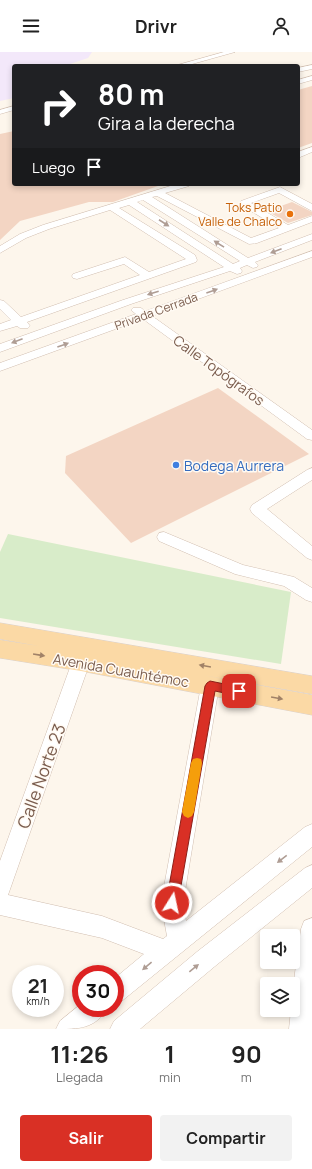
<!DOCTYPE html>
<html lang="es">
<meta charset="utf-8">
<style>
:root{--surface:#fff;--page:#f2f2f2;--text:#222;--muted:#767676;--accent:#d93025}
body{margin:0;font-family:Manrope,sans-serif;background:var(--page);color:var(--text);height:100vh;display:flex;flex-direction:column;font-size:15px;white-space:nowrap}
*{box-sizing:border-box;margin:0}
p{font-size:13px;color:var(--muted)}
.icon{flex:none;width:22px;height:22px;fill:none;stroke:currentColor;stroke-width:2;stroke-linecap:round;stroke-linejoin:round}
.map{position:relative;height:977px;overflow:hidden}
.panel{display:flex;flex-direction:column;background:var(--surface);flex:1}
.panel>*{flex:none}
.banner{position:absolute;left:12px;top:12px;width:288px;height:122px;border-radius:4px;box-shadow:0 2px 6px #0003;background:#202124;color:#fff;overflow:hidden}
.tools{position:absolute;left:260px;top:877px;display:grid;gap:8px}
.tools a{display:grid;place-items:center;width:40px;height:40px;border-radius:4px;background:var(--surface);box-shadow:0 2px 6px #0003;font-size:20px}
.speed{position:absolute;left:12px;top:913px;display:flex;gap:8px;font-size:20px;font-weight:700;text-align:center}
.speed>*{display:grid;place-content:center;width:52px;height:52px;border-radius:50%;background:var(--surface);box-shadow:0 2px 6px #0003;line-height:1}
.speed small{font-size:10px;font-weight:400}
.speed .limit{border:6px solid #d22;background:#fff;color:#111}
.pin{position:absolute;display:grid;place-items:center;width:34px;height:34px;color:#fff;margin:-17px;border-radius:8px;box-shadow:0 2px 6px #0006}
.me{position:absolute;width:44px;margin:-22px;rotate:10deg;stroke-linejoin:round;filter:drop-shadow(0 0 3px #0008)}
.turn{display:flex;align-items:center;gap:14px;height:84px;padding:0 20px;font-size:18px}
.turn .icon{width:52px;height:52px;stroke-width:2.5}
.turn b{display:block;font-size:28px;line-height:34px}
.then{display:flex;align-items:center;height:38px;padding:0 20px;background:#0003;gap:8px;font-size:15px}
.eta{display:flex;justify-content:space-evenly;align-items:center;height:68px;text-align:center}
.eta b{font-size:24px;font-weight:700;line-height:28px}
.button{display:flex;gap:8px;margin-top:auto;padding:8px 20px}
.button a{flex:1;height:46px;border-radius:4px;background:var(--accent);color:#fff;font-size:16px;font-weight:700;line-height:46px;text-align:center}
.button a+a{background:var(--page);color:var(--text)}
header{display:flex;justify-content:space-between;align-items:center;height:52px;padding:0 20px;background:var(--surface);font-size:18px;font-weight:700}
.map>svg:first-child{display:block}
.education{fill:#f3e8fa}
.green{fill:#d8ecc9}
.building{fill:#f3d5c3}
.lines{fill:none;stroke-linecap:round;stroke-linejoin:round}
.minor-casing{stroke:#d1beb0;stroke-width:1}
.major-casing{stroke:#dad1cd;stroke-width:1}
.minor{fill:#fff;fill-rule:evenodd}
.major{fill:#fbd9a5;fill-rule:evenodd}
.oneway{fill:#af9d94}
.oneway2{fill:#a18267}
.route{fill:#d93025;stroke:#8d1f18}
.slow{fill:#f59e0b}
.food-dot{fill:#e8710a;stroke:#fffaf3;stroke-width:1.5}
.shop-dot{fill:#3f7fe0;stroke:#fffaf3;stroke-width:1.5}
.labels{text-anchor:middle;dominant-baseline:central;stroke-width:3;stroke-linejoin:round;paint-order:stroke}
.far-food-label{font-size:12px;fill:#c56008;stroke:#fffaf3;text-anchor:end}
.far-street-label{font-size:12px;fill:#7a5c4d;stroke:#fffaf3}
.street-label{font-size:14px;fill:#7a5c4d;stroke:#fffaf3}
.shop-label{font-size:14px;fill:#366cbe;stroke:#fffaf3;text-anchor:start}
.near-street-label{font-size:17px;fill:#7a5c4d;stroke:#fffaf3}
</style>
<header><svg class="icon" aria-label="menu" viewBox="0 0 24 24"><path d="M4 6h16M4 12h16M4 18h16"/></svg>Drivr<svg class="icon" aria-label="person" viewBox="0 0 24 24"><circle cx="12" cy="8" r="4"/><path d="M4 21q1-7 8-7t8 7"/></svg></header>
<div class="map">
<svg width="312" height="977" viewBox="0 0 312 977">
<rect width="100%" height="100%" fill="#fdf6ec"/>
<!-- education -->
<path class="education" d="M0,0h92l-4,6 -24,8h-50v32l-14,3z"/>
<!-- green -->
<path class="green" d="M8,482l283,58 -10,72 -281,-46v-66z"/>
<!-- building -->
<g class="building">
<path d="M312,34v57l-14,5v-58z"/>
<path d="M14,79v53h144v2l-45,16h-24l-69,19 -20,19v-106z"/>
<path d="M292,150l20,10v3l-24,8 -21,-12z"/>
<path d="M218,336l91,66 -178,89 -66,-70 1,-17z"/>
</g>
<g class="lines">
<defs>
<g id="minor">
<path d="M224,0h11l-50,14h-11z"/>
<path d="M312,13v4l-14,3v-4z"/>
<path d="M312,24v4l-14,4v-4z"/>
<path d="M14,54v4l-14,4v-4z"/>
<path d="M312,95v5l-14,6v-6z"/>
<path d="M177,132h13l-1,2 -24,7 86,45 28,-10 -38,-23 -2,-2 2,-2 39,-14 32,17v7l-33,-18 -28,10 37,22 24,-9v6l-55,21 -8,1 -92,-48 -5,1 96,61 64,-24v6l-57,22 3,3 -1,2 -4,1 -6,-3 -7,3 2,3 -1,2 -4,1 -7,-3 -99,33 -131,48v-8l123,-44 101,-33 -95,-62 -10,3 76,47 2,5 -1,2 -169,60 3,4 -2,2h-8l-3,-2 -17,5v-7l11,-4 -11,-11v-9l4,1 17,16 119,-42 -16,-11 -47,15 -4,-1 -1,-2 1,-2 52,-17 24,15 37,-13 -76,-49 -61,19 -23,9 -26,15v-7l20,-12 23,-9zM143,148l97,61 -7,3 -96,-62z"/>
<path d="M312,199v6l-160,59 160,114v10l-5,-1 -164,-120 -143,52v-8l136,-49 -5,-4 2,-2h8l4,3z"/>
<path d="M312,416v12l-45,29 45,37v14l-5,-2 -55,-45 -2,-4 2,-4 55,-35z"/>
<path d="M164,480l79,33 51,12 18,11v14l-6,-2 -22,-14 -49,-12 -76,-33 -2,-4 2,-4z"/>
<path d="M81,603l6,2 3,5 -82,233 94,21 61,23 4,-3 -6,-33 40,-217 3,-5 6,-2 6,2 3,5 -36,217 3,18 119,-94 7,-3v23l-189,153 -8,3v-25l29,-24 -42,-16 -102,-23v-54l72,-199 3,-5z"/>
<path d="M312,813v23l-98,79 -74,62h-30l4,-8 84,-70 107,-83z"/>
<path d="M312,866v111h-23l2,-19h2l1,-30 7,-51 3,-8z"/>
<path d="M81,952v4h26c-11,21 -29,21 -51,21l4,-8z"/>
</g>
<path id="major" d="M0,571l312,53v18l-110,-19 110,20v20l-231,-44 -81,-13v-18l39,6 -39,-7z"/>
</defs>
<!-- minor casing -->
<use href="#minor" class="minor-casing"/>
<!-- major casing -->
<use href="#major" class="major-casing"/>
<!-- minor -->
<use href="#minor" class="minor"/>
<!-- major -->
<use href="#major" class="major"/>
</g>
<!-- one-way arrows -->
<defs><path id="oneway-solid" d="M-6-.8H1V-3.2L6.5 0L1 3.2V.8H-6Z"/></defs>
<g class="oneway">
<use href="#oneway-solid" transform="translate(164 171) rotate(33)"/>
<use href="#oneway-solid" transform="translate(219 192) rotate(-148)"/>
<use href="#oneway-solid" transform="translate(276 199) rotate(159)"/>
<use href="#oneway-solid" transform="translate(212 239) rotate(-20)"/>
<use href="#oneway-solid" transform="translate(153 241) rotate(162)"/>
<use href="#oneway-solid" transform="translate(17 289) rotate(159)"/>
<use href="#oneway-solid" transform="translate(63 293) rotate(-20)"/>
<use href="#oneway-solid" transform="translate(282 807) rotate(142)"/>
<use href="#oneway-solid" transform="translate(147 914) rotate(140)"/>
<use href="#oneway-solid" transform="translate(194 916) rotate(-39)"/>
</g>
<g class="oneway2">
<use href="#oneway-solid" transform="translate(39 603) rotate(9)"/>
<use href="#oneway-solid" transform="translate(205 614) rotate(-170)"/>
<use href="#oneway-solid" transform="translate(277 646) rotate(10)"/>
</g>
<!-- route -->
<path class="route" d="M210,629l29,6 4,1 2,3 -2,3 -4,2 -24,-5 -37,212 -1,5 -5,2 -5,-2 -1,-5 39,-217 2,-3z"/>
<!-- slow -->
<path class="slow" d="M197,706l4,1 1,4 -8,49 -2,4 -4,2 -4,-2 -2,-4 9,-49 2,-4z"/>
<!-- markers -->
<circle class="food-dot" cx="290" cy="162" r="4"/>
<circle class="shop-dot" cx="176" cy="413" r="4"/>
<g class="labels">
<!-- far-food labels -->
<g class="far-food-label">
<text x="282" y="155">Toks Patio<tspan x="282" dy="14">Valle de Chalco</tspan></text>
</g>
<!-- far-street labels -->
<g class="far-street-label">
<text transform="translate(156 259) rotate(-20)">Privada Cerrada</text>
</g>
<!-- street labels -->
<g class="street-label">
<text transform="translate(219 318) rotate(36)">Calle Topógrafos</text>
<text transform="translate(121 618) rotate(10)">Avenida Cuauhtémoc</text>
</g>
<!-- shop labels -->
<g class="shop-label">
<text x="184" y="413">Bodega Aurrera</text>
</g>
<!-- near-street labels -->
<g class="near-street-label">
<text transform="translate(41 724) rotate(-70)">Calle Norte 23</text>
</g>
</g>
</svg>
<div class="tools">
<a><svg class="icon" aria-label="sound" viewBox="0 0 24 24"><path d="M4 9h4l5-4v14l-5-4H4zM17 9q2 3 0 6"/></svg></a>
<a><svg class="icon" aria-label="layers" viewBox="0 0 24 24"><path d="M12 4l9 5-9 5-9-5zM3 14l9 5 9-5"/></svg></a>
</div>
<div class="speed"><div>21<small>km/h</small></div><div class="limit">30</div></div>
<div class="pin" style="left:239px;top:639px;background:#d93025"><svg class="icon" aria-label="arrive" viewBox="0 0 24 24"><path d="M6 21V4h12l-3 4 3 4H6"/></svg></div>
<svg class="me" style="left:172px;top:851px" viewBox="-20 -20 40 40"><circle r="17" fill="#d93025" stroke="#fff" stroke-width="3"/><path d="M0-11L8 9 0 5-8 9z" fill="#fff"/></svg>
<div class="banner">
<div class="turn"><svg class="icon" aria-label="right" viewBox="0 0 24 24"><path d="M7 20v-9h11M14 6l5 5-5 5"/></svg><div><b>80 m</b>Gira a la derecha</div></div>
<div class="then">Luego<svg class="icon" aria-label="arrive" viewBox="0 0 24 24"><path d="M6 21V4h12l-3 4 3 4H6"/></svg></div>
</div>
</div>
<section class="panel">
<div class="eta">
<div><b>11:26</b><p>Llegada</p></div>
<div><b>1</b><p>min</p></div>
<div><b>90</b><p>m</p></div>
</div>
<div class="button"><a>Salir</a><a>Compartir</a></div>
</section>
